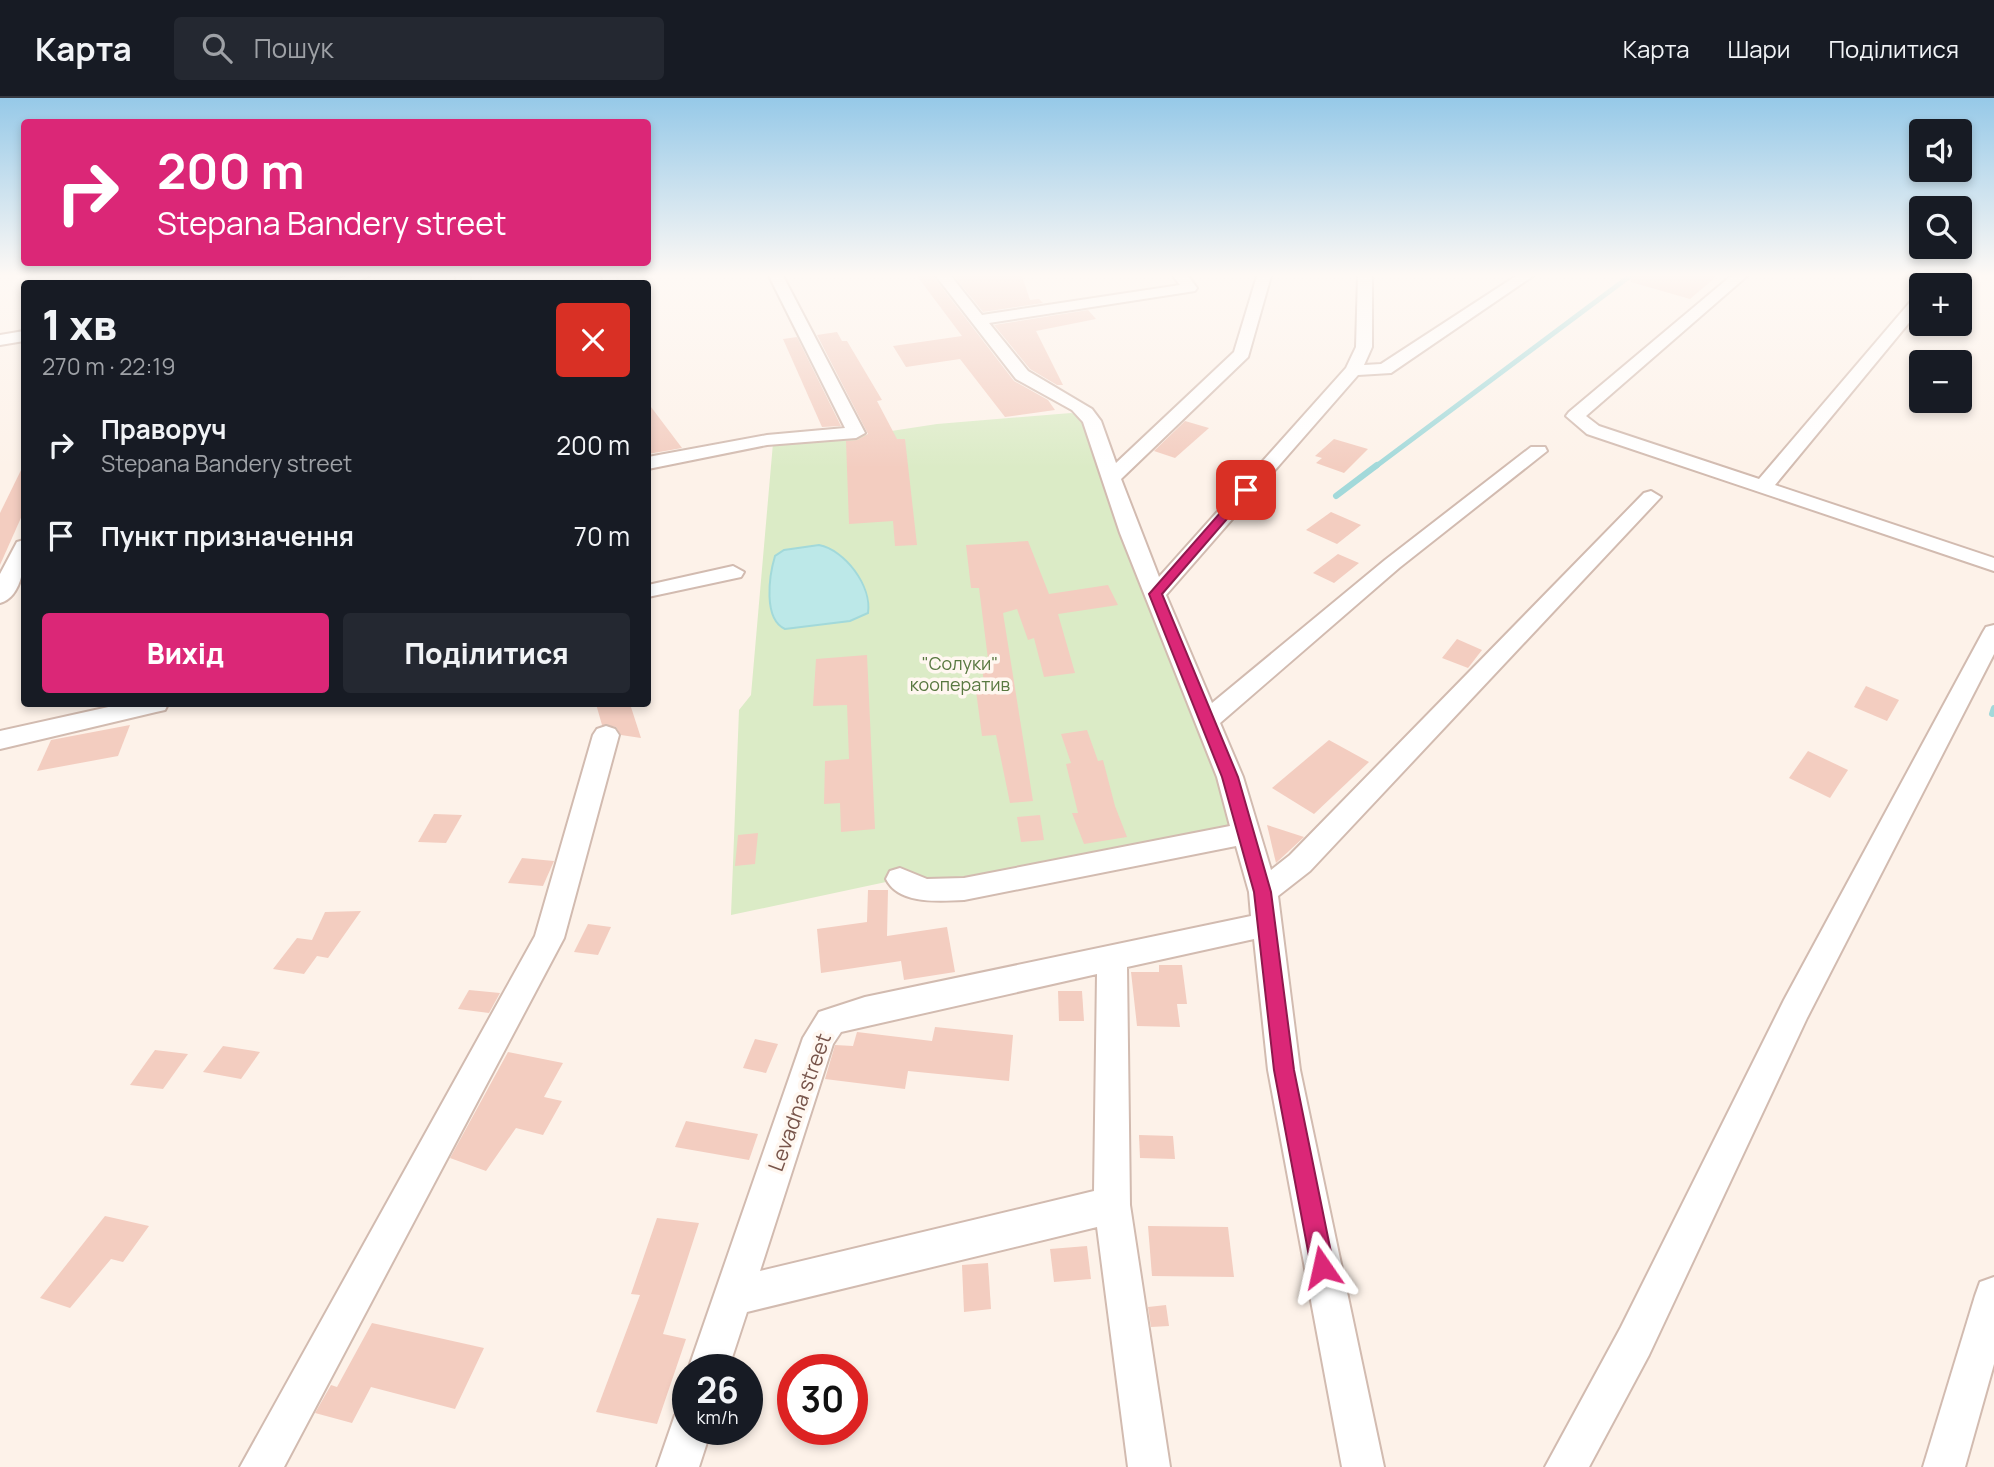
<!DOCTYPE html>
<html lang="uk">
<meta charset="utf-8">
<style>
:root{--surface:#171b24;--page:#242831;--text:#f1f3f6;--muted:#9ea1a6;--line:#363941;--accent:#db2777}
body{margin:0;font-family:Manrope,sans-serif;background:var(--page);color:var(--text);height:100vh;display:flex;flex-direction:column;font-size:26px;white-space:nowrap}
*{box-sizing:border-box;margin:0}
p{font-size:23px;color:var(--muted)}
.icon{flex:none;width:38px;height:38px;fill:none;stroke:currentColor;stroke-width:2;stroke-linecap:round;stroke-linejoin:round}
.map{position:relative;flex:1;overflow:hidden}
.details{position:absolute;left:21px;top:182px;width:630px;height:427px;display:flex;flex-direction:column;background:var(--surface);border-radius:7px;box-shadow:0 4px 10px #0003}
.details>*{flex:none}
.top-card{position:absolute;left:21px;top:21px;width:630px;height:147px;border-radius:7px;box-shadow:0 4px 10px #0003;background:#db2777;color:#fff;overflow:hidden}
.tools{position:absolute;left:1909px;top:21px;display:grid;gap:14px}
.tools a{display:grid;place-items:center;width:63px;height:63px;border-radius:7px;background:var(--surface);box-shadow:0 4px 10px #0003;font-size:35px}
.speed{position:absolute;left:672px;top:1256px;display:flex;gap:14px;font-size:35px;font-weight:700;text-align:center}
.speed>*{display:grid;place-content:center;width:91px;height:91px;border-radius:50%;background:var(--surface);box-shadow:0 4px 10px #0003;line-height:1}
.speed small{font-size:18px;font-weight:400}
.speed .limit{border:10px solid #d22;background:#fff;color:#111}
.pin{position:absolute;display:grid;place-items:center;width:60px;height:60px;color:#fff;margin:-30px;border-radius:14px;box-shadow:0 4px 10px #0006}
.me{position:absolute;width:77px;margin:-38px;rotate:349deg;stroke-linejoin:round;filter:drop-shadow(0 0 5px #0008)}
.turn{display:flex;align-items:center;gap:24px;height:147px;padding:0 21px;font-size:32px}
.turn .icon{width:91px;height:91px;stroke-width:2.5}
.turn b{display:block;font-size:49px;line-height:60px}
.round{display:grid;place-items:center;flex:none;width:74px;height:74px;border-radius:7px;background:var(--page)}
.summary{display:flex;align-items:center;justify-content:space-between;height:119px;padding:0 21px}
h1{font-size:42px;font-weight:800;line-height:52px}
.button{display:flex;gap:14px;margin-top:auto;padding:14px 21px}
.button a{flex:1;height:80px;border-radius:7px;background:var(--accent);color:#fff;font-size:28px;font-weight:800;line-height:80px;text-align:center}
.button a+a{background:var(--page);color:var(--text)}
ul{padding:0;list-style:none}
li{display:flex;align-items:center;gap:21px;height:91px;padding:0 21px}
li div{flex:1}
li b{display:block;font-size:26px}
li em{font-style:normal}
header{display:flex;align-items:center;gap:42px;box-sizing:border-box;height:98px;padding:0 35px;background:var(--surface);border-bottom:2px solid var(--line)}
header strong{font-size:33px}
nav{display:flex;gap:38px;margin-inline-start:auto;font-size:24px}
.search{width:490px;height:63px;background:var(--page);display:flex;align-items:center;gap:18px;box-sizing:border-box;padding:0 24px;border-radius:7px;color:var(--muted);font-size:26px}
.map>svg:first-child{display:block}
.green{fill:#dbebc6}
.water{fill:#bce8e8;stroke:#a2d9da;stroke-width:2}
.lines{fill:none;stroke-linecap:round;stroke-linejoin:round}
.stream-far1{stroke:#a2d9da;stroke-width:5}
.stream{stroke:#a2d9da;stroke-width:6}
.building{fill:#f3cdc0}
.street-casing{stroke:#d2bbb0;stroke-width:4}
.street{fill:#fff;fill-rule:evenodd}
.route{fill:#db2777;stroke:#8e194d;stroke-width:2}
.labels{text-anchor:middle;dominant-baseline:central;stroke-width:7;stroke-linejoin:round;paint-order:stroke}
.park-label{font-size:18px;fill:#587840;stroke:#fff7f0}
.near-street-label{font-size:21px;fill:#78554b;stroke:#fff7f0}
</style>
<header>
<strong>Карта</strong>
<div class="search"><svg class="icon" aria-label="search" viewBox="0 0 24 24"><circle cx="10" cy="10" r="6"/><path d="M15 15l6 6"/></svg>Пошук</div>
<nav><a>Карта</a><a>Шари</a><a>Поділитися</a></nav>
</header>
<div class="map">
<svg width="1994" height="1369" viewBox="0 0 1994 1369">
<rect width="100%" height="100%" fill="#fdf2e9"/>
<!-- green -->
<path class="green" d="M1071,315l8,2 6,10 162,408 -301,52 -46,-6 -169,36 8,-205 12,-15 22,-252 79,-6 85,-13z"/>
<!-- water -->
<path class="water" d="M819,447c26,5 53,41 49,68l-18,8 -65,8c-22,-10 -16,-53 -10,-73l9,-6z"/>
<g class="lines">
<!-- stream-far1 -->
<path class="stream-far1" d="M1375,369l255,-191"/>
<!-- stream -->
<g class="stream">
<path d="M1336,398l41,-31"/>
<path d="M1992,616l2,-6"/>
</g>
</g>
<!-- building -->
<g class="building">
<path d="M917,178h16l81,105 34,19 7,10 -50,7 -45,-58 -54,8 -13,-21 69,-10z"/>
<path d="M954,178h68l8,24 9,-1 4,4 -60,9z"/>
<path d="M1631,178h86l-27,23 -59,-17z"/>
<path d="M1088,212l8,9 -60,12 27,54h-6l-27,-16 -36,-44z"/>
<path d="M837,234l5,9h5l35,59 -5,1 20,38h8l12,106 -22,1 -2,-25 -44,3 -3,-83 11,-1 11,-6 -51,-99z"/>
<path d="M797,239l44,89 -19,1 -39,-88z"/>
<path d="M648,305l34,45 -34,6z"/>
<path d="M1185,323l24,7 -34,30 -21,-7z"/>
<path d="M1334,341l34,10 -24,24 -28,-10 6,-5 -7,-2z"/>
<path d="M24,366v47l-24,54v-52z"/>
<path d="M1331,414l30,13 -24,19 -31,-14z"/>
<path d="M1028,443l21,53 59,-9 10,20 -60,9 17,59 -31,4 -10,-39 -6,2 -11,-31 -14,4 30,188 -23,2 -14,-68 -14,1 -6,-45 9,1 -3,-25h7l-10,-79h-8l-5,-43z"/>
<path d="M1338,456l21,9 -25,20 -21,-10z"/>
<path d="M1457,541l25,11 -14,18 -26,-10z"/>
<path d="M867,557l8,174 -34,3 -1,-29 -16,1 1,-43 24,-2 -2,-54 -34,1 3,-47z"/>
<path d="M1866,588l33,14 -12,21 -33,-14z"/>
<path d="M596,606h34l11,34 -20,-3 -5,-8 -14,-2z"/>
<path d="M130,627l-12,31 -81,15 14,-31z"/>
<path d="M1087,632l11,31 5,-1 12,46 12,31 -43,7 -12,-31h6l-12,-49 5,-1 -10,-29z"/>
<path d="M1329,642l40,22 -55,52 -42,-26z"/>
<path d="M1808,653l40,19 -18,28 -41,-20z"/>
<path d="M434,716l28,1 -16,28 -28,-1z"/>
<path d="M1040,717l4,25 -23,2 -4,-25z"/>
<path d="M1267,727l37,12 -28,26z"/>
<path d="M758,735l-3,31 -20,2 3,-31z"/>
<path d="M522,760l32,3 -11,25 -35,-3z"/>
<path d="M868,792h20l-1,46 60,-9 8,45 -51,8 -3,-19 -80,12 -4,-44 50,-7z"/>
<path d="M361,813l-33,47 -11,-2 -13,18 -31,-5 24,-31 15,2 13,-28z"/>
<path d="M588,826l23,3 -13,28 -24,-3z"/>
<path d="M1159,867h23l5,39h-10l3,23 -43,-1 -6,-54h28z"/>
<path d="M469,892l31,3 -11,20 -31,-4z"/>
<path d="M1058,893h24l2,30h-25z"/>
<path d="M935,929l78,8 -4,46 -101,-10 -3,18 -80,-10 10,-34 18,1 4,-14 75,9z"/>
<path d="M755,941l23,5 -12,29 -23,-5z"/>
<path d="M223,948l37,6 -19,27 -38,-7z"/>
<path d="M155,952l33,4 -25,35 -33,-4z"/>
<path d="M508,954l55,11 -19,34 18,4 -19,34 -27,-7 -30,43 -36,-13z"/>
<path d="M686,1023l72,13 -9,26 -74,-13z"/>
<path d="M1139,1037l34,1 2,23 -35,-1z"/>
<path d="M105,1118l44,10 -26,36 -12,-3 -41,49 -30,-10z"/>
<path d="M657,1120l42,5 -36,111 23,5 -29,85 -61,-12 44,-117 -9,-1z"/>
<path d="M1148,1128l80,1 6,50 -82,-1z"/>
<path d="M1087,1148l4,33 -37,3 -4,-33z"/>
<path d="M988,1165l3,46 -27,3 -2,-47z"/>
<path d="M1166,1207l3,21 -18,1 -3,-20z"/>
<path d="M372,1225l112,25 -29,61 -84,-22 -19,36 -37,-10 16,-28 6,2z"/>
</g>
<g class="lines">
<defs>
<g id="street">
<path d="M346,178h23l-18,8h-25z"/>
<rect x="456" y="178" width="14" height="8"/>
<path d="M602,178h14l2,8h-14z"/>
<path d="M769,178h14l82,157 -9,5 -89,7 -119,24v-12l119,-22 78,-7z"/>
<path d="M936,178h15l31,39 198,-30 -7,-9h15l9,12 -2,3 -206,32 39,48 64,38 9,12 15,42 118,-111 23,-76h14l-23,81 -127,122 38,98 187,-209 10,-21 2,-71h14v71l-8,18 17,-1 135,-88h17l-142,97 -33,2 -192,220 46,108 173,-143 146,-113h14l2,4 -148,117 -179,155 23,54 28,93 19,-15 354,-362 7,-2 10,6 -351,374 -32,25 22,174 84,397h-42l-74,-397 -14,-131 -127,28 3,238 40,262h-42l-31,-240 -350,85 -19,58h-40l115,-332 16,-26 46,-15 386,-81 -2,-24 -13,-46 -272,54c-25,1 -65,5 -78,-21l4,-8 10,-3 27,11 37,-1 266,-52 -13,-49 -97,-244 -37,-111 -11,-12 -56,-31zM1097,876l-3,217 -334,80 73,-227 8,-12z"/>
<path d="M1731,178h16l-161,140 13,10 160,53 158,-185 5,-1v14l-147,178 219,73v13l-407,-137 -21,-18 3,-4z"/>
<path d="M1931,178h15l-7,9h-15z"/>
<path d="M24,233v10l-24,4v-10z"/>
<path d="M24,442c2,18 -1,57 -24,63v-29l17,-32z"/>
<path d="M733,468l11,6 -3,5 -93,20v-12z"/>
<path d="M1994,527v29l-187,364 -158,337 -60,112h-44l76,-140 163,-327 199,-368 3,-5z"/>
<path d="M122,606h46l-3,6 -9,2 -156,37v-18z"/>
<path d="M606,628l9,3 4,6 -55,203 -280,529h-44l295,-531 58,-201 4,-6z"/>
<path d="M1994,1179v87l-29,103h-42l52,-171 5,-14z"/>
<path d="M688,1312v20h23l-12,37h-42l18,-52z"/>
</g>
</defs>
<!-- street casing -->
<use href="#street" class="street-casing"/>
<!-- street -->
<use href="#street" class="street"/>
</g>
<!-- sky -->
<linearGradient id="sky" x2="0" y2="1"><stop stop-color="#96c9e8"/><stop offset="0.48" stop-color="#fef9f5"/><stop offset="1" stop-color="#fef9f5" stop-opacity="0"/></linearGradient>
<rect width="1994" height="370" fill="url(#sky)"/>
<!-- route -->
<path class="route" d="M1242,390l10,2 -90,104 76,183 33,115 23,178 40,197 -3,8 -9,4 -8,-4 -3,-8 -37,-197 -20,-178 -32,-115 -73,-183z"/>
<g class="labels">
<!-- park labels -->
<g class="park-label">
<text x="960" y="565">"Солуки"<tspan x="960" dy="21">кооператив</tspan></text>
</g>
<!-- near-street labels -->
<g class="near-street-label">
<text transform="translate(799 1004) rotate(-70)">Levadna street</text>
</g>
</g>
</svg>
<div class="tools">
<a><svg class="icon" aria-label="sound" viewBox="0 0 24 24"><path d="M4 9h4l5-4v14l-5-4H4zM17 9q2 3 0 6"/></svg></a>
<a><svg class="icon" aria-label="search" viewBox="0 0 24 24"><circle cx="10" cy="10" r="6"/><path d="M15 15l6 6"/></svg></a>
<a>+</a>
<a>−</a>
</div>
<div class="speed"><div>26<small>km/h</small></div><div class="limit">30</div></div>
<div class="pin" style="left:1246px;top:392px;background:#d93025"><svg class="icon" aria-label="arrive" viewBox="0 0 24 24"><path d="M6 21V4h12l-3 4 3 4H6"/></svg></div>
<svg class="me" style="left:1322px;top:1169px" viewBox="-20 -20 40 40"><path d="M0-17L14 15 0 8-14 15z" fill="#db2777" stroke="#fff" stroke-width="4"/></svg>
<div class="top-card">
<div class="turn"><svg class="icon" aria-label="right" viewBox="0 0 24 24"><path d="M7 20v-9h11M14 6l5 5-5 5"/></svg><div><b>200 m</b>Stepana Bandery street</div></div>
</div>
<section class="details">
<div class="summary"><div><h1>1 хв</h1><p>270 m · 22:19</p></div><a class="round" style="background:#d93025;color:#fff"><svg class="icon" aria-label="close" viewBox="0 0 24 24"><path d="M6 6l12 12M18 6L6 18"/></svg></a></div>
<ul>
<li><svg class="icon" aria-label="right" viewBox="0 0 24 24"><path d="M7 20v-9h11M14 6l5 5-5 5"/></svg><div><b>Праворуч</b><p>Stepana Bandery street</p></div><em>200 m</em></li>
<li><svg class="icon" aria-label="arrive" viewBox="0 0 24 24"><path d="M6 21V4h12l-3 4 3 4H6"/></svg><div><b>Пункт призначення</b></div><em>70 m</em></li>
</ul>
<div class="button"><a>Вихід</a><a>Поділитися</a></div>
</section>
</div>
